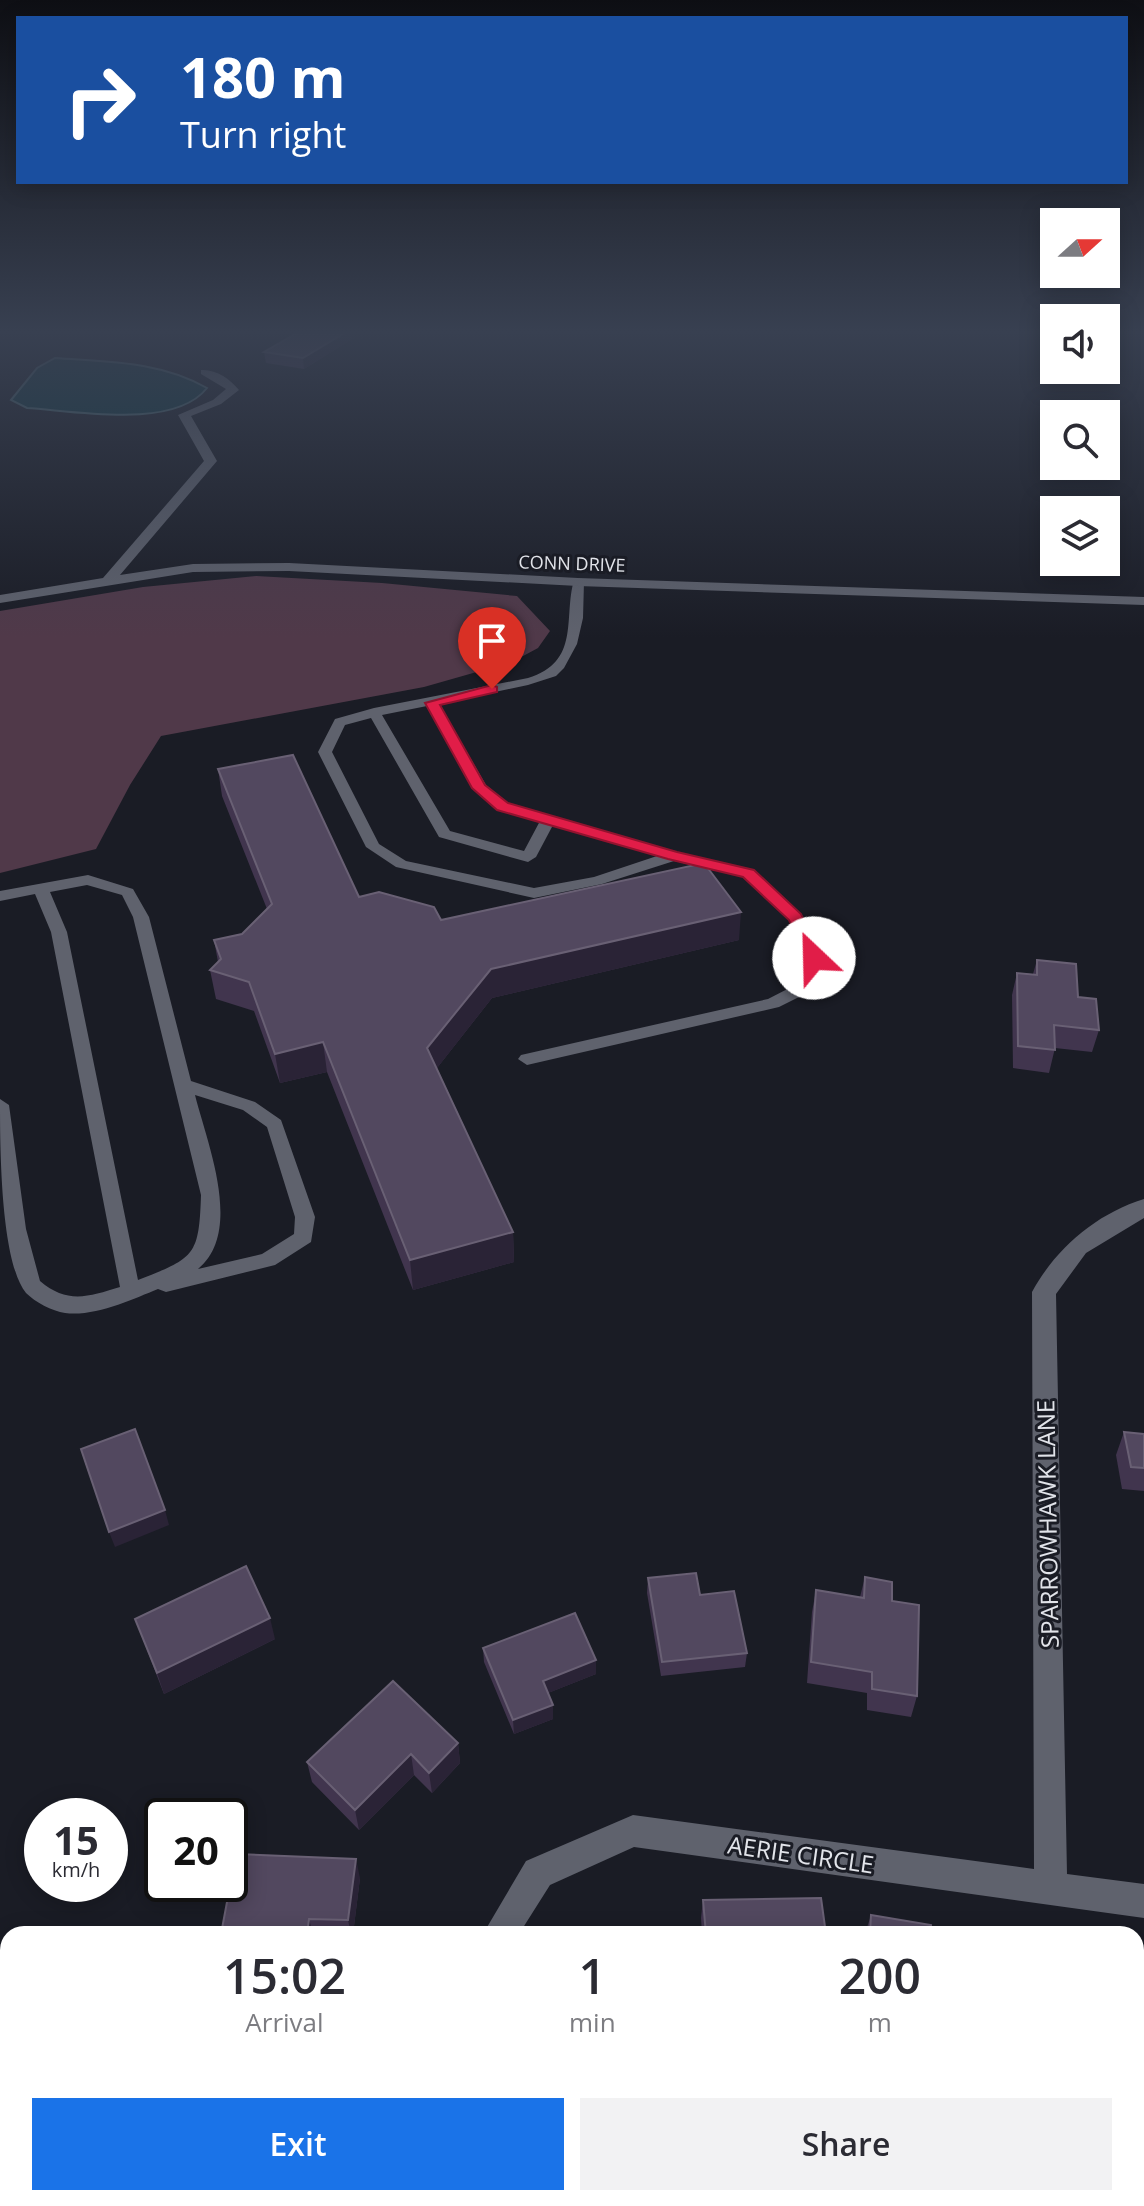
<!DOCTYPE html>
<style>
:root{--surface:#fff;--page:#f2f2f3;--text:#2b2b33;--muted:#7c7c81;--accent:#1a73e8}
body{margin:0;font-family:"Open Sans",sans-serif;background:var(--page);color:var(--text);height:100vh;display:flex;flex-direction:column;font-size:30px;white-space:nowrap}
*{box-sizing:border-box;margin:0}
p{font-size:26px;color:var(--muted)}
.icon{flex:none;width:44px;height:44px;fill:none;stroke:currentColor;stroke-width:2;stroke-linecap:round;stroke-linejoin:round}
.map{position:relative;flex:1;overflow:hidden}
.side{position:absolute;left:0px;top:1926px;width:1144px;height:280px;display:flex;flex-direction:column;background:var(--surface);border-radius:24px 24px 0 0;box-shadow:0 4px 20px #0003}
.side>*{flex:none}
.banner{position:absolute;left:16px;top:16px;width:1112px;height:168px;border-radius:0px;box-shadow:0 4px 20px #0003;background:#1a4fa0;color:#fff;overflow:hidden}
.needle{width:52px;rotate:69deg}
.fabs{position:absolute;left:1040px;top:208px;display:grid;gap:16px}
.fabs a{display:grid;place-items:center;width:80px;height:80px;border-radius:0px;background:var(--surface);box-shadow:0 4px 20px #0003;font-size:40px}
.speed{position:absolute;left:24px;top:1798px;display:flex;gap:16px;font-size:40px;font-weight:700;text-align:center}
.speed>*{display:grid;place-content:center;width:104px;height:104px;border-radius:50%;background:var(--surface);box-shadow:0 4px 20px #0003;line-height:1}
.speed small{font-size:20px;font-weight:400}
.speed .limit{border:4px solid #111;border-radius:12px;background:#fff;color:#111}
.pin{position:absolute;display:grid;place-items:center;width:68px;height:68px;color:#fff;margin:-82px -34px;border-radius:50% 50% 50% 0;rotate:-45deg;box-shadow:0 0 8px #0007}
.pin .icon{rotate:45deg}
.me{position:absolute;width:88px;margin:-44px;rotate:336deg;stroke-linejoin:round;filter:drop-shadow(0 0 6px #0008)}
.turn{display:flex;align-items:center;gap:28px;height:168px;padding:0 32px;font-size:36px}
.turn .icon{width:104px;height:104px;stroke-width:2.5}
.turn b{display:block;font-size:56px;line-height:68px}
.eta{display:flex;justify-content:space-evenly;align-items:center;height:136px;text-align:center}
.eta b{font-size:48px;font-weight:600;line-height:56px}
.cta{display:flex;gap:16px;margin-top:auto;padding:16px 32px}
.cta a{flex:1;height:92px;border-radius:0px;background:var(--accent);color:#fff;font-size:32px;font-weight:600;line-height:92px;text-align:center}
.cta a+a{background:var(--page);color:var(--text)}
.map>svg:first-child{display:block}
.green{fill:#503949}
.water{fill:#0a3740;stroke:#4b6b73;stroke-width:2}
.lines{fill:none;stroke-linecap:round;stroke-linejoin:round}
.service{fill:#5f626d;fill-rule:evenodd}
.minor{fill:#5f626d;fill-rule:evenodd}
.wall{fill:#41354e}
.shaded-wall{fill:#2a2336}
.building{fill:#52485f;stroke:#696074;stroke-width:2}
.route{fill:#e11d48;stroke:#92132f;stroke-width:2}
.labels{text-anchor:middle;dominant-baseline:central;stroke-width:6;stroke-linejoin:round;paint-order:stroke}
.far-street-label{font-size:18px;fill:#e2e4ea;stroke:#1a1c25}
.near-street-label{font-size:24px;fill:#e2e4ea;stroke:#1a1c25}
</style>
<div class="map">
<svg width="1144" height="2206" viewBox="0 0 1144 2206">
<rect width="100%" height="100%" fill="#1a1c25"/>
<!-- green -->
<path class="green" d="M256,576l126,7 135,13 33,35 -12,17 -26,14 -88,25 -263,49 -31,49 -34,64 -96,24v-262l143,-24z"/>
<!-- water -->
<path class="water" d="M55,358c53,4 105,3 152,30 -33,42 -132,23 -180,20l-16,-8 26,-32z"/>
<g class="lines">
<!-- service -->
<g class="service">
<path d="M574,580l10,2 -1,36 -6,26 -13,24 -8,8 -28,9 -89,19 47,81 22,18 169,49 77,19 50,47 18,40 -5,30 -38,19 -252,58 -9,-6 3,-4 247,-56 35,-18 3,-23 -17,-38 -45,-43 -70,-16 -72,23 -68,14 -138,-31 -30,-20 -48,-95 17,-33 39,-11 154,-30c53,-16 35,-60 46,-98zM427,706l48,85 23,18 42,12 -16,30 -74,-20 -68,-116zM371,718l68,119 89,25 8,-5 17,-32 104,31 -63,21 -60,11 -128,-27 -27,-17 -47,-92 13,-27z"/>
<path d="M88,875l45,14 16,28 42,164 64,21 26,18 34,97 -4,25 -36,23 -109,27 -8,-3c-25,10 -63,28 -93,24 -13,-2 -30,-11 -39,-20 -26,-32 -26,-151 -26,-194l9,6 17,124 14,52c27,23 48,16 80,6l-69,-355 -16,-38 -35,7v-10zM87,885l35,10 11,22 68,278c-2,61 -6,63 -63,85l-71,-348 -17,-40zM195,1095l48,15 24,17 28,90 -1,17 -32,20 -64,15c46,-38 9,-126 -3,-174z"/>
</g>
<!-- minor -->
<g class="minor">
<path d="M201,370c15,-1 29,9 38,20l-18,14 -30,12 26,45 -97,114 73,-11 96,-1 289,15 566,19v8l-566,-19 -289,-15 -96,1 -193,31v-8l103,-17 101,-117 -26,-46 35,-15 13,-11 -25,-15z"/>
<path d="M1144,1199v19l-58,35 -30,41 11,580 77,10v34l-510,-71 -84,38 -31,49h-36l43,-73 107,-46 401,54 -2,-577c24,-44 64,-78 112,-93z"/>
<path d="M449,2198h38l1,8h-38z"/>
</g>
</g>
<!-- wall -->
<g class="wall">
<path d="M352,339l-48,30 -38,-6 -2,-11z"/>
<path d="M218,769l141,128 82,23 298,20 -247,58 -55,70 76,164 1,30 -101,28 -86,-218 -47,11 -26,-72 -38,-12 -6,-29 8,-8 -4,-22 28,-6 25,-25 -45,-113z"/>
<path d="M1037,960l41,37 21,33 -7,22 -37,-4 -6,25 -36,-5 -1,-73 5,-22 16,1z"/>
<path d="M1124,1432l20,2v57l-22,-2 -6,-34z"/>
<path d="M865,1577l27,24 25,95 -6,21 -44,-7v-17l-60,-10 5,-71 4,-22 44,7z"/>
<path d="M648,1578l52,17 47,58 -2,14 -84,9 -14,-83z"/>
<path d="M135,1619l140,20 -111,55z"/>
<path d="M483,1648l113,12v14l-48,19 5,26 -39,15 -30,-72z"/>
<path d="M458,1743l2,20 -28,30 -18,-18 -55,55 -47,-48 -5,-20z"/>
<path d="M360,1878l-7,56h-132z"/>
<path d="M703,1900l123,34h-124l-1,-16z"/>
<path d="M871,1915l59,19h-65z"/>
<path d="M1136,1996l3,37 5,1v128l-8,-1z"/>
</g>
<!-- shaded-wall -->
<g class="shaded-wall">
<path d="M351,329l1,10 -48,30 -1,-11z"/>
<path d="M741,912l-2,28 -247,58 -62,79 -3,-29 64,-79z"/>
<path d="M323,1042l4,30 -47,11 -5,-29z"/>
<path d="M513,1232l1,30 -101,28 -3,-30z"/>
<path d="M165,1510l4,15 -54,22 -6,-15z"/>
<path d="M270,1618l5,21 -111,55 -7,-21z"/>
<path d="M596,1660v14l-53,21v-14z"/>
<path d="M553,1705v14l-39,15 -1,-14z"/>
<path d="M458,1743l2,20 -28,30 -3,-20z"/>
<path d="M411,1754l3,21 -55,55 -4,-20z"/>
<path d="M356,1859l4,19 -7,56h-2l-3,-14z"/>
<path d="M309,1919l4,15h-6z"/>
<rect x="283" y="2198" width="7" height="8"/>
</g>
<!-- building -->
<g class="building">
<path d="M304,329h47l-48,29 -39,-6z"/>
<path d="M293,755l66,142 20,-5 55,15 7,13 263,-57 37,49 -250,57 -64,79 86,184 -103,28 -87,-218 -48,12 -26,-72 -39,-12 11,-11 -7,-19 28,-6 30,-30 -54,-135z"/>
<path d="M1037,960l39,4 2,33 18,2 3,31 -45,-5 1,25 -37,-4 -1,-73 20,2z"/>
<path d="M135,1429l30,81 -56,22 -28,-83z"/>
<path d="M1124,1432l20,2v34l-13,-1z"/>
<path d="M246,1566l24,52 -113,55 -22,-54z"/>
<path d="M696,1573l4,22 34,-4 13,62 -85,9 -14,-84z"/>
<path d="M865,1577l27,5v19l27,4 -2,91 -45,-7v-17l-61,-10 5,-72 48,8z"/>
<path d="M575,1613l21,47 -53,21 10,24 -40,15 -30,-72z"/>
<path d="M393,1681l65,62 -29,30 -18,-19 -56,56 -48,-48z"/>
<path d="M236,1854l120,5 -8,61 -39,-1 -2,15h-86z"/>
<path d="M821,1898l5,36h-120l-3,-34z"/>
<path d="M871,1915l60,10 -1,9h-60z"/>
<path d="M1136,1996l3,37 5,1v110l-8,-1z"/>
<path d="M187,2198h96v8h-97z"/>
</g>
<!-- sky -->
<linearGradient id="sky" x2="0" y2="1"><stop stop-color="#0e0f14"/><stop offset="0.52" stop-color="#384051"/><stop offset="1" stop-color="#384051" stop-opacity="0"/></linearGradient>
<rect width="1144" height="638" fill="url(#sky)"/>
<!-- route -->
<path class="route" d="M492,685l5,2v5l-57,13 45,80 23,18 169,49 77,18 47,44 21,44 -2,4h-12l-19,-42 -46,-43 -75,-18 -171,-49 -25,-22 -47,-85z"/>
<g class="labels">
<!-- far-street labels -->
<g class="far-street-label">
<text transform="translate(572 563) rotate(2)">CONN DRIVE</text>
</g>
<!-- near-street labels -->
<g class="near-street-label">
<text transform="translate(1047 1524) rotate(-91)">SPARROWHAWK LANE</text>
<text transform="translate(801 1854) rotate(8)">AERIE CIRCLE</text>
</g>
</g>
</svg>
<div class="fabs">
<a><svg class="needle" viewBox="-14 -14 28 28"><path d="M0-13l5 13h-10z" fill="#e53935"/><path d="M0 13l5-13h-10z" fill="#7c7c81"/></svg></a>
<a><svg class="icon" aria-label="sound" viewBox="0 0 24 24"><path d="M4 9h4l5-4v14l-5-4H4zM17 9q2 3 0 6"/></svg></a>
<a><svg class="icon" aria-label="search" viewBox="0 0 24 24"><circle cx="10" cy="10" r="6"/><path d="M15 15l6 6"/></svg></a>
<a><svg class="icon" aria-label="layers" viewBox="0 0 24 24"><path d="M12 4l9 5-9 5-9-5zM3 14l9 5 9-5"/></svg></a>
</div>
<div class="speed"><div>15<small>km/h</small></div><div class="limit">20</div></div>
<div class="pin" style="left:492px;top:689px;background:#d93025"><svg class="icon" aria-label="arrive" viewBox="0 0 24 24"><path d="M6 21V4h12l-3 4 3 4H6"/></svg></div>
<svg class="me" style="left:814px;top:958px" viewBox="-20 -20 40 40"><circle r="19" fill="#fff"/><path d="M0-13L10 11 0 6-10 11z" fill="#e11d48"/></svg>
<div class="banner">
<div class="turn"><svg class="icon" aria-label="right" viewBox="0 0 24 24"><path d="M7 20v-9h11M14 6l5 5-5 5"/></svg><div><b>180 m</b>Turn right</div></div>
</div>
<section class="side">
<div class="eta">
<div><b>15:02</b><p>Arrival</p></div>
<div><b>1</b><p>min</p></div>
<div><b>200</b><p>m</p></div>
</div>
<div class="cta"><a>Exit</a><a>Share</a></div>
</section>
</div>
